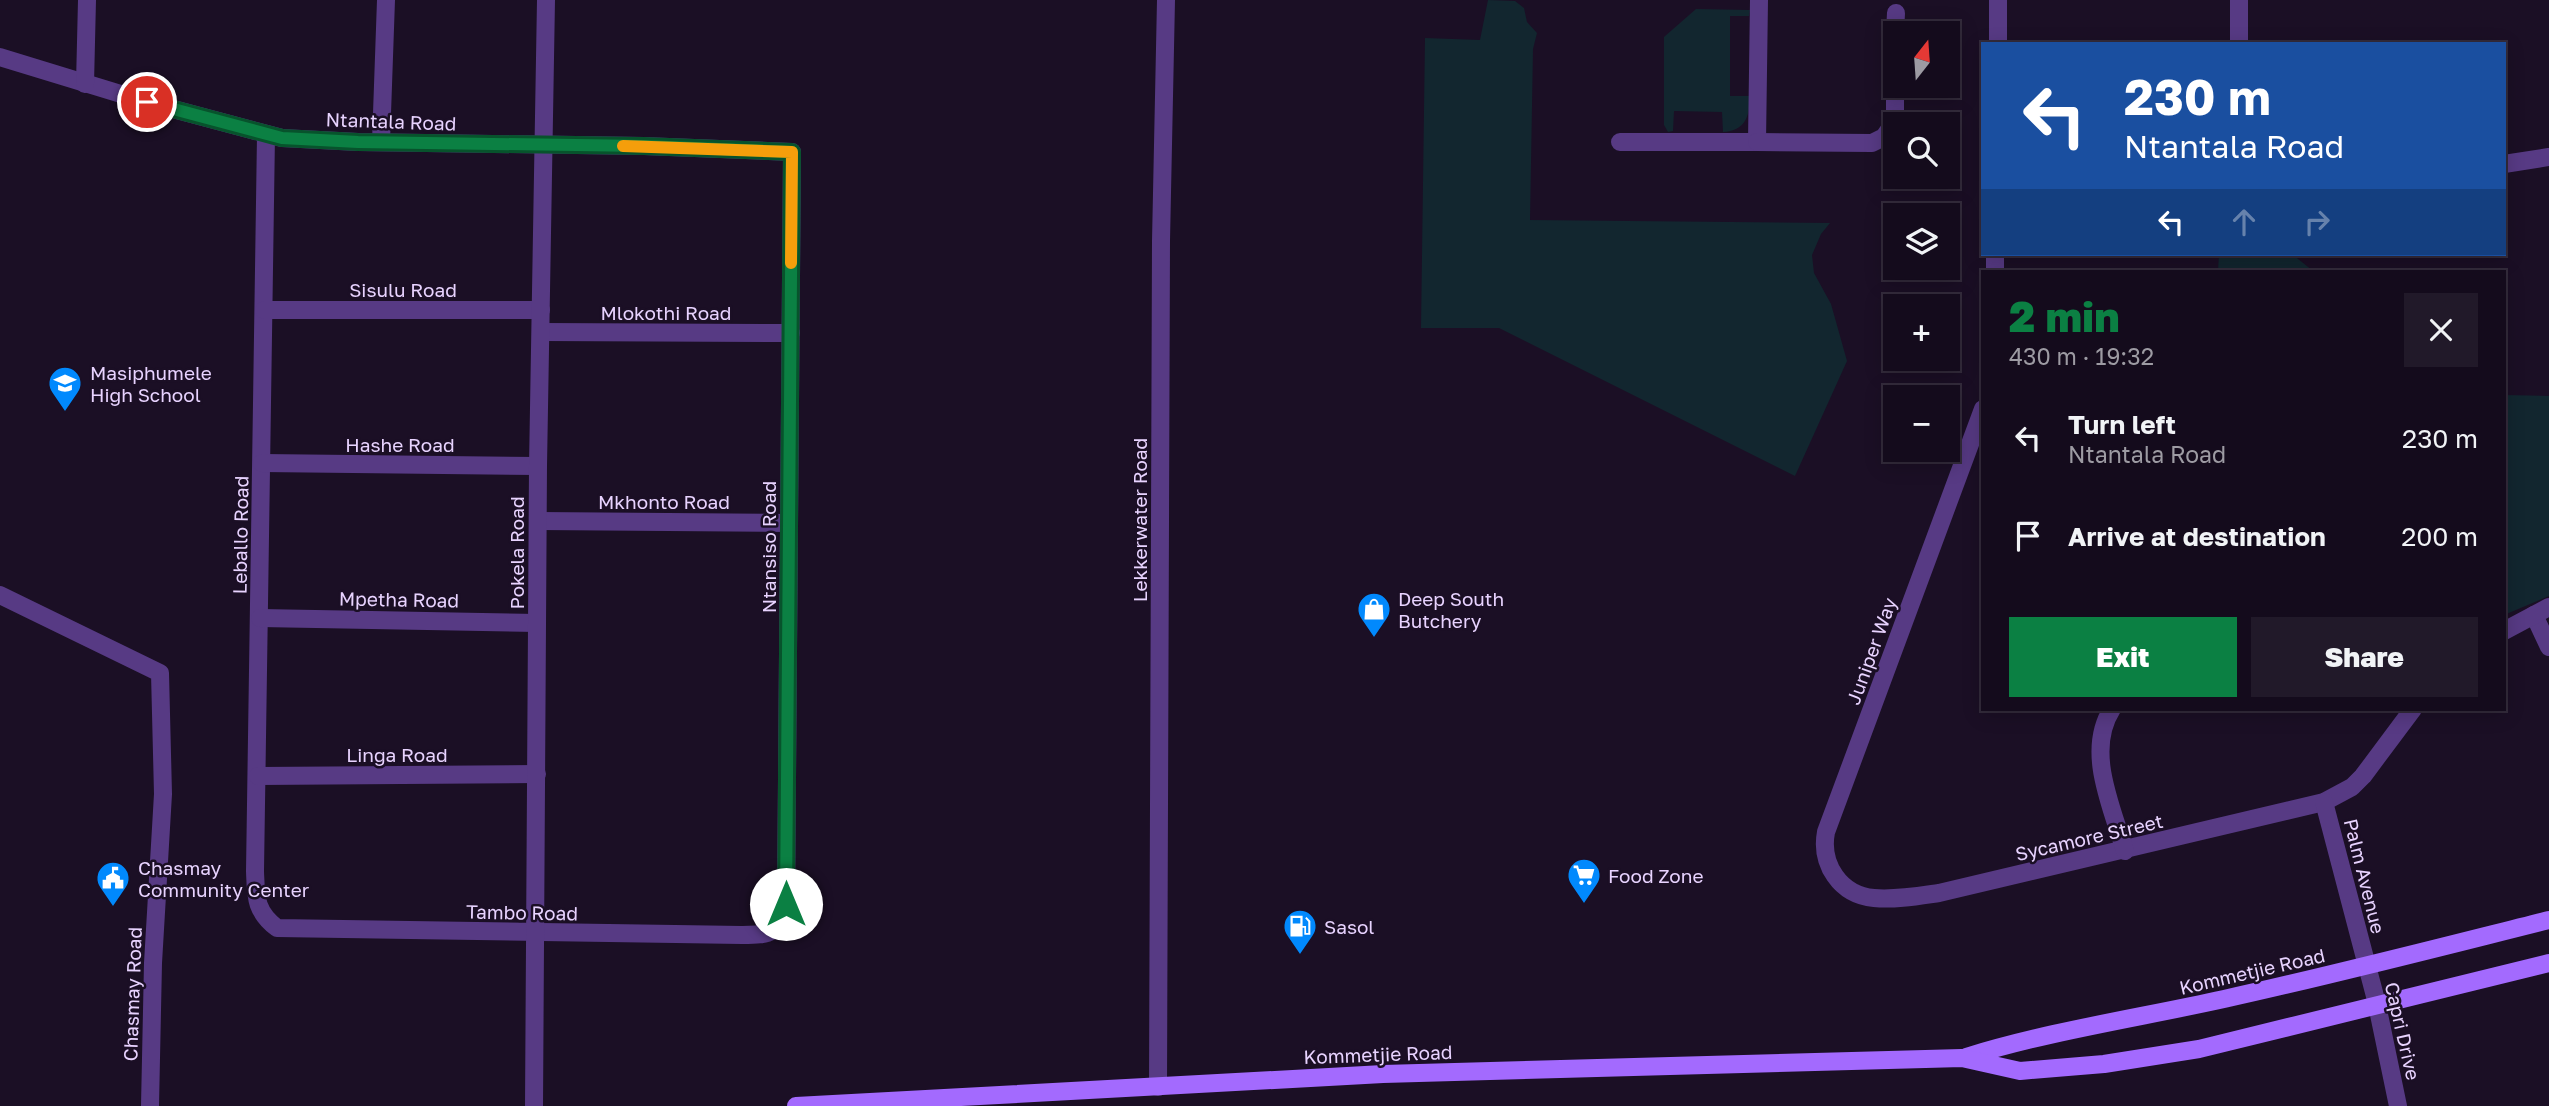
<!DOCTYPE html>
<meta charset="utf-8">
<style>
:root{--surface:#140b1c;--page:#211929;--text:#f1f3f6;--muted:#9d9ba3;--line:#332b3b;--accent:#0b8043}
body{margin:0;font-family:"Golos Text",sans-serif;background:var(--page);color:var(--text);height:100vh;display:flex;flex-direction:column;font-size:26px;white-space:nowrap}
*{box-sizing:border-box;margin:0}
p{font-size:23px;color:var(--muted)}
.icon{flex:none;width:38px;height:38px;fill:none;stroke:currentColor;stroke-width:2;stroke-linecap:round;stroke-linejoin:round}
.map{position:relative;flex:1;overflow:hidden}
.drawer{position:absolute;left:1981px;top:270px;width:525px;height:441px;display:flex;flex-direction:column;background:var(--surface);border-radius:0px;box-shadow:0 4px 18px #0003,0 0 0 2px var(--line)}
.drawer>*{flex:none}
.hud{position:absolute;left:1981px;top:42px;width:525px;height:214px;border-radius:0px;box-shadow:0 4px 18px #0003,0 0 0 2px var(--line);background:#1a4fa0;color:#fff;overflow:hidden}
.needle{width:46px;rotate:17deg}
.fabs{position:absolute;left:1883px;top:21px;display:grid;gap:14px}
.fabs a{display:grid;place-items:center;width:77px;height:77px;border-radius:0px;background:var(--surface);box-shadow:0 4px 18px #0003,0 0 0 2px var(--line);font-size:35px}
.pin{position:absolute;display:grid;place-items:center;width:60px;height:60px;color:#fff;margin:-30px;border:4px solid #fff;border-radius:50%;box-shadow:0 2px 7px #0007}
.me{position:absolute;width:77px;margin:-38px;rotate:0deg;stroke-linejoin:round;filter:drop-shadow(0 0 5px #0008)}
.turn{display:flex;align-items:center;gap:24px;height:147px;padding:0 28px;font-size:32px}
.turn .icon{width:91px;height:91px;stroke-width:2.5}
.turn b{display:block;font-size:49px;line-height:60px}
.lanes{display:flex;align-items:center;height:66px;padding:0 28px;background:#0003;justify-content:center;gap:35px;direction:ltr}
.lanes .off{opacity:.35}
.round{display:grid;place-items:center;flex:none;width:74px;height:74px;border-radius:0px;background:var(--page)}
.overview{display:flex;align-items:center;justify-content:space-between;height:119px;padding:0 28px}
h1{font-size:42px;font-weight:800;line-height:52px;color:var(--accent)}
.cta{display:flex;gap:14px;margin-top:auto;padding:14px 28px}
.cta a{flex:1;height:80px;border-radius:0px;background:var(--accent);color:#fff;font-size:28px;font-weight:800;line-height:80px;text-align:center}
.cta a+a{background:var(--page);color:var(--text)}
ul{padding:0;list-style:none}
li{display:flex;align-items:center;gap:21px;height:98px;padding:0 28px}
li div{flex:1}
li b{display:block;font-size:26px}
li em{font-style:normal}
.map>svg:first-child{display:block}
.green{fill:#12262f}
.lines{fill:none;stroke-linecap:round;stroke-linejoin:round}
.street{stroke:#573a84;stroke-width:18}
.secondary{stroke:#a36afe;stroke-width:18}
.route-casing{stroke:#07532c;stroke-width:18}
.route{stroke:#0b8043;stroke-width:12}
.slow{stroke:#f59e0b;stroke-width:12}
.labels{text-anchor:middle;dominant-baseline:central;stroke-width:5;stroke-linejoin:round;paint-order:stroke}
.street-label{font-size:19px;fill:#e8d3ff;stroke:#1b0f25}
.poi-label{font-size:19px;fill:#e8d3ff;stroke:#1b0f25;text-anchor:start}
</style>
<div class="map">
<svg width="2549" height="1106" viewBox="0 0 2549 1106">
<rect width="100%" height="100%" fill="#1b0f25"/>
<!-- green -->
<g class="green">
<path d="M1488,0l27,1 9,7 3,14 10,11 -4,16 -3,171 300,3 -9,11 -9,21 2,18 17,31 16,57 -52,115 -296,-148h-78l4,-290 55,2z"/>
<path d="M1696,9l54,1 -1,6h-19v80h20c0,20 -5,35 -27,36l-1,-20 -48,-1 -1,20 -5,1 -4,-7v-88z"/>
<path d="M2219,254h73l21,17h-95z"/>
<path d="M2504,395l45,1v200l-45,19z"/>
</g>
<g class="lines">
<!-- street -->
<g class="street">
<path d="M2239,0v44"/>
<path d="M1895,33l1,-20"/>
<path d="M1998,44v-44"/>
<path d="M0,57l147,45 135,36 76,4 286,4 148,6 -6,752c-6,30 -16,31 -44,31l-465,-7c-22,-17 -21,-31 -22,-57l11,-736"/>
<path d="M85,84l2,-84"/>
<path d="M381,142l5,-142"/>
<path d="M1620,142h137l2,-142"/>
<path d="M1757,142l115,1 12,-6 11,-16v-79"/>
<path d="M2504,164l45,-7"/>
<path d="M1995,271v-17"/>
<path d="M264,310h277"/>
<path d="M541,332l250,1"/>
<path d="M1983,409l-157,423c-6,32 14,63 48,66 21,2 44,-2 65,-5l385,-91 28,-15 11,-11 50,-67"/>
<path d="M262,463l276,3"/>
<path d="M538,521l251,2"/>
<path d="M0,595l160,78 3,121 -10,169 -3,143"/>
<path d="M2534,615l15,32"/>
<path d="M260,618l277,5"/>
<path d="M2504,631l45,-24"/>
<path d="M2112,709c-27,42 0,98 13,142"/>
<path d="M258,776l279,-2"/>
<path d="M2324,802l52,198 22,106"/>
<path d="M1158,1087l3,-846 5,-241"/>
<path d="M534,1106l4,-640 8,-466"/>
</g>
<!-- secondary -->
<g class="secondary">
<path d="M1966,1057c84,-26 172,-39 258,-58 109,-24 217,-52 325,-79"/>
<path d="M796,1106l587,-32 579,-16 58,13 84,-7 95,-15 350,-86"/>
</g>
</g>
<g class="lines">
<defs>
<path id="route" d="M147,102l135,36 76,4 286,4 148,6 -6,752"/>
</defs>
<!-- route casing -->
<use href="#route" class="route-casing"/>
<!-- route -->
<use href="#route" class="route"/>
<!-- slow -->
<path class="slow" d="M623,146l169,6 -1,111"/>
</g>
<!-- icons -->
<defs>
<symbol id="school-pin" viewBox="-11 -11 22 30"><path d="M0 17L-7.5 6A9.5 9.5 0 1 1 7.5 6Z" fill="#0189fd" stroke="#1b0f25"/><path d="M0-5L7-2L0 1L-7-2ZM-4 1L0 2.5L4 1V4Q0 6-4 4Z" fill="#fff"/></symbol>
<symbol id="shop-pin" viewBox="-11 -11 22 30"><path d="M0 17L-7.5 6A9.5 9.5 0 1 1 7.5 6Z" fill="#0189fd" stroke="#1b0f25"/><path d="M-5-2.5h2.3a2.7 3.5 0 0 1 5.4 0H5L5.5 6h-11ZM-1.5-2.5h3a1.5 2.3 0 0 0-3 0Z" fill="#fff"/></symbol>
<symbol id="supermarket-pin" viewBox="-11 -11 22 30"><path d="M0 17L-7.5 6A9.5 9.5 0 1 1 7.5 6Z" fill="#0189fd" stroke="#1b0f25"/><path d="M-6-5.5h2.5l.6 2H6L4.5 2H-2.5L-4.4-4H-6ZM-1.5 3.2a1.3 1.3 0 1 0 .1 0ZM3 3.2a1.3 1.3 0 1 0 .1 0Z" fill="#fff"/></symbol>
<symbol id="civic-pin" viewBox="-11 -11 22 30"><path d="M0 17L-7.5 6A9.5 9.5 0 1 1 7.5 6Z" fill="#0189fd" stroke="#1b0f25"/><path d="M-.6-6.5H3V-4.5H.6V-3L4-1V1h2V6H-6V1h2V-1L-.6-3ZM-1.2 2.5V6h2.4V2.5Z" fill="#fff"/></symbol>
<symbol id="fuel-pin" viewBox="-11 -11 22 30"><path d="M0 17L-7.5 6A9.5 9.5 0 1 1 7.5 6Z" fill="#0189fd" stroke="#1b0f25"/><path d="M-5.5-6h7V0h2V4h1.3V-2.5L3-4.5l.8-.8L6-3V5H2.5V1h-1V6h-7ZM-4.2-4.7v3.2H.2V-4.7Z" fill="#fff"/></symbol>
</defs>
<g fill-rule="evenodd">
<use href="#school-pin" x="46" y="364" width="38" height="52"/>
<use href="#shop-pin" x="1355" y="590" width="38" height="52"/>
<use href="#supermarket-pin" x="1565" y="856" width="38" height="52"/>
<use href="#civic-pin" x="94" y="859" width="38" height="52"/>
<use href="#fuel-pin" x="1281" y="907" width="38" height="52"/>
</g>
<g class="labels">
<!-- street labels -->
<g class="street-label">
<text transform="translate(391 121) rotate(2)">Ntantala Road</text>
<text x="403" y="289">Sisulu Road</text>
<text x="666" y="312">Mlokothi Road</text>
<text x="400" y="444">Hashe Road</text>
<text x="664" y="501">Mkhonto Road</text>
<text transform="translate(1139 520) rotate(-90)">Lekkerwater Road</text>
<text transform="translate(240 535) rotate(-89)">Leballo Road</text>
<text transform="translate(768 547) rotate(-90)">Ntansiso Road</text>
<text transform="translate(516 553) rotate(-90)">Pokela Road</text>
<text transform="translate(399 599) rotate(1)">Mpetha Road</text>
<text transform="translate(1871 651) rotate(-70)">Juniper Way</text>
<text x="397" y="754">Linga Road</text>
<text transform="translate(2089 837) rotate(-13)">Sycamore Street</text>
<text transform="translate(2365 876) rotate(76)">Palm Avenue</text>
<text transform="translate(522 912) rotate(1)">Tambo Road</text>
<text transform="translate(2252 971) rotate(-13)">Kommetjie Road</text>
<text transform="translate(132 994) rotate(-88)">Chasmay Road</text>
<text transform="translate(2403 1031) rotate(77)">Capri Drive</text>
<text transform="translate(1378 1054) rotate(-2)">Kommetjie Road</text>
</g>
<!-- poi labels -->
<g class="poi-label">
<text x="90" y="372">Masiphumele<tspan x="90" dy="22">High School</tspan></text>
<text x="1398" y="598">Deep South<tspan x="1398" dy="22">Butchery</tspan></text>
<text x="138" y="867">Chasmay<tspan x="138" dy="22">Community Center</tspan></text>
<text x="1608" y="875">Food Zone</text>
<text x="1324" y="926">Sasol</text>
</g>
</g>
</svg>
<div class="fabs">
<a><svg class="needle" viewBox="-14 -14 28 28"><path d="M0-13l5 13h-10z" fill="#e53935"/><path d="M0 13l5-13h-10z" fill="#9d9ba3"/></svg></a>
<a><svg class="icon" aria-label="search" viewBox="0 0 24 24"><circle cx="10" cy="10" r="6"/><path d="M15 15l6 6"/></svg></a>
<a><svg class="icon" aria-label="layers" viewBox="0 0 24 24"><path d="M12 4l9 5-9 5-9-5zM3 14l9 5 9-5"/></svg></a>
<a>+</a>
<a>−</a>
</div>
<div class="pin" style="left:147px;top:102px;background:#d93025"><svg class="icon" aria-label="arrive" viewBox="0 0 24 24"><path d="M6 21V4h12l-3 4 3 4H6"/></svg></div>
<svg class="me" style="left:786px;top:904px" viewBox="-20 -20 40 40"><circle r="19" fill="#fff"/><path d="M0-13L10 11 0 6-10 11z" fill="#0b8043"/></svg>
<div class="hud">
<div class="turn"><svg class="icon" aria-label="left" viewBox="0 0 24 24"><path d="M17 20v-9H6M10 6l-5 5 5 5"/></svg><div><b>230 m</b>Ntantala Road</div></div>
<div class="lanes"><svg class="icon" aria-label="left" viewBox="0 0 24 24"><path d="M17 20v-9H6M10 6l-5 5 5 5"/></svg><svg class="icon off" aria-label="ahead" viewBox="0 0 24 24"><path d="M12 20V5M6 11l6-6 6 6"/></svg><svg class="icon off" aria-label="right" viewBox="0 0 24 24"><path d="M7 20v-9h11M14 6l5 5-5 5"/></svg></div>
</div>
<section class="drawer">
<div class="overview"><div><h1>2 min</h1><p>430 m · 19:32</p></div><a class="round"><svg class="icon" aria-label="close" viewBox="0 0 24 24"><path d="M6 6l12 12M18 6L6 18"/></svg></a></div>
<ul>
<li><svg class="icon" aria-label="left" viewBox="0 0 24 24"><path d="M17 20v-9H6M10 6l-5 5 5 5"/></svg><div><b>Turn left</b><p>Ntantala Road</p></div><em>230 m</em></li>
<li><svg class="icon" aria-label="arrive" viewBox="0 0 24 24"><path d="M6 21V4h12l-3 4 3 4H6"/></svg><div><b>Arrive at destination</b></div><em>200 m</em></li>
</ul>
<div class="cta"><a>Exit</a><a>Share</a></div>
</section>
</div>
